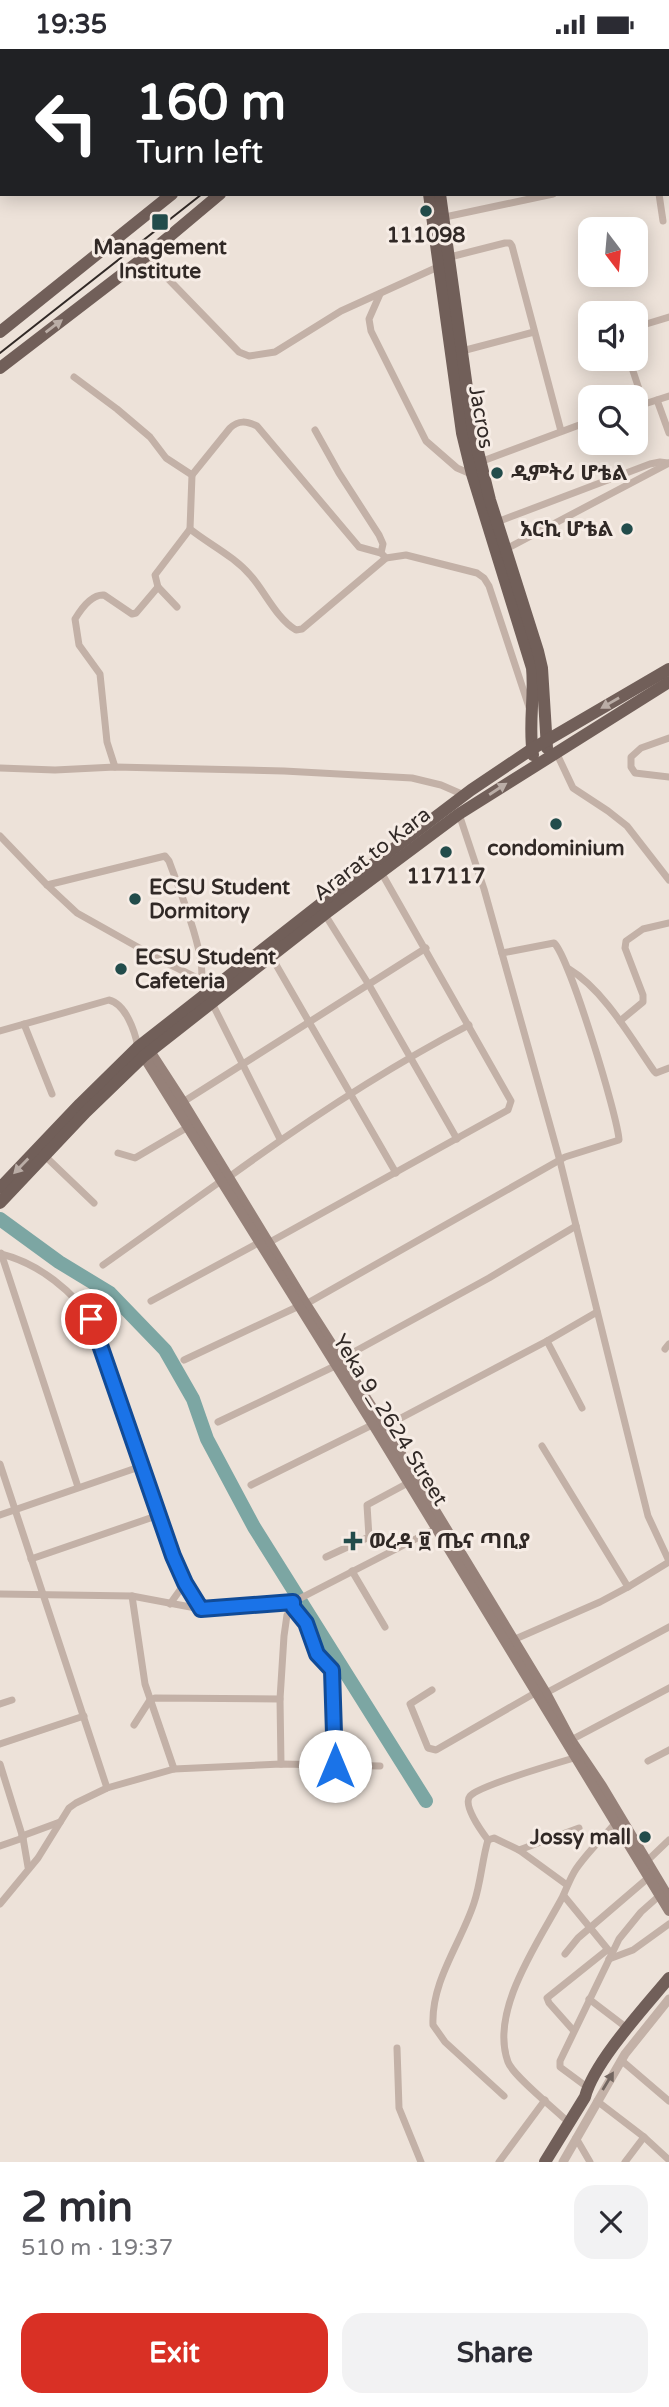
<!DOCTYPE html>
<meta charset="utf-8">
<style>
:root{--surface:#fff;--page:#f2f2f3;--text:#2b2b33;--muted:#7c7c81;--accent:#d93025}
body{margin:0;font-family:"Varela Round","Noto Sans Ethiopic",sans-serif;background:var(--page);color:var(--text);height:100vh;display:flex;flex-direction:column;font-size:26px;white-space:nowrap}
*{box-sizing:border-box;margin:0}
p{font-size:23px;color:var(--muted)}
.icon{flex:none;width:38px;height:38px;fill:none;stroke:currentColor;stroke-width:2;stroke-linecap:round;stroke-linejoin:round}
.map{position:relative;height:2113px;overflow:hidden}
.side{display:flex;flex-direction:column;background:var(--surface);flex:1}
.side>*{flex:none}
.hud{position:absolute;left:0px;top:0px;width:670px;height:147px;box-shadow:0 4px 18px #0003;background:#202124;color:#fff;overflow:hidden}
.needle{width:46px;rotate:164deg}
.controls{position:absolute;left:578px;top:168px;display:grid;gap:14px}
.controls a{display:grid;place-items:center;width:70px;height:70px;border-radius:14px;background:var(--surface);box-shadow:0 4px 18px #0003;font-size:35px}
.pin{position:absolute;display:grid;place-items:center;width:60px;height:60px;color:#fff;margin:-30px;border:4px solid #fff;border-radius:50%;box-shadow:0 2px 7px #0007}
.me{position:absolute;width:77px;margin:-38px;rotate:0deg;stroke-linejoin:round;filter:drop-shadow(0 0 5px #0008)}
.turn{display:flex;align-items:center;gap:24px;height:147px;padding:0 21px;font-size:32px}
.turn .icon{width:91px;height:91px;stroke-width:2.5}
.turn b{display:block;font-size:49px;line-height:60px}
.round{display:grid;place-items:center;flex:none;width:74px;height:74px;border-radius:21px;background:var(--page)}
.head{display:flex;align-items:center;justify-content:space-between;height:119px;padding:0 21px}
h1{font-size:42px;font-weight:700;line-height:52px}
.button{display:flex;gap:14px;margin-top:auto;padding:14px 21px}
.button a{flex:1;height:80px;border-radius:21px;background:var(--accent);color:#fff;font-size:28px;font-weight:700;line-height:80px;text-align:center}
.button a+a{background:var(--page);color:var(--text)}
.status{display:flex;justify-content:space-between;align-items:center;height:49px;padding:0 35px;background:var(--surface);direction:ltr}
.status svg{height:19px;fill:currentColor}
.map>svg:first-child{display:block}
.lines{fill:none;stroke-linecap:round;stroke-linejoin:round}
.river{stroke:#7ca6a3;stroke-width:14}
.minor{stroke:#c3b1a7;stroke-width:7}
.tertiary{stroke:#c3b1a7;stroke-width:9}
.secondary{stroke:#968179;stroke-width:10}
.primary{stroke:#715f59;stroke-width:12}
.tram{stroke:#312926;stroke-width:2}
.oneway{fill:#baada6}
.oneway2{fill:#736660}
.route-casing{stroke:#114b97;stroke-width:18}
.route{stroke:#1a73e8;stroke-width:12}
.poi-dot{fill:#224c4b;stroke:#f6ece5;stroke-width:2.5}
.labels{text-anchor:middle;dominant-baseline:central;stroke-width:6;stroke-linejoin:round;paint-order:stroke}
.poi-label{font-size:21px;font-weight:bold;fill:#312926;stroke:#f6ece5}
.street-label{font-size:21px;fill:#312926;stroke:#f6ece5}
</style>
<div class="status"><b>19:35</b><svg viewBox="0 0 49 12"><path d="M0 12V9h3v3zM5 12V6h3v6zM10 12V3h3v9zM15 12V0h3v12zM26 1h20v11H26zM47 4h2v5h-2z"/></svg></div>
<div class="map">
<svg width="669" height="2113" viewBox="0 0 669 2113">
<rect width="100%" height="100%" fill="#ede2d9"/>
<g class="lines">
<!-- river -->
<path class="river" d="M0,1170l59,43 51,31 55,57 28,49 14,40 47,88 172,274"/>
<!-- minor -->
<g class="minor">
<path d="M668,138h1"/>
<path d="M659,145l4,27"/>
<path d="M445,168l108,-23"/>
<path d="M146,207l93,96 10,4 26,-4 66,-41 99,-45"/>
<path d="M450,208l55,-14h5l2,3 49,185"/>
<path d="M380,245l-11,25 2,12 55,110 31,27 14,6"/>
<path d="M635,286l8,-10 26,-8"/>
<path d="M462,302l72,-19"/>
<path d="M629,310l15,45"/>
<path d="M74,328l43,32 33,28 16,21 26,17 -2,54c20,16 44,27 61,47 14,16 26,43 45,54l6,-1 84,-71 20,-3 71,18 7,5 5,8 40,121"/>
<path d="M657,351l12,33"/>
<path d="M635,358l34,-11"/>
<path d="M315,381l24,43 40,62 4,9 -2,9"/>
<path d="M480,413l110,-41"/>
<path d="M192,426l38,-47c9,-8 16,-7 27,-2l102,121 22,6 5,5"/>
<path d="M497,473l153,-58 10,-2 8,1"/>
<path d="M506,500l163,-86"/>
<path d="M177,558l-19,-20 -3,-12 35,-46"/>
<path d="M669,689l-28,10 -10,9v10l4,6 34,4"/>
<path d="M556,703l17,36 35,23 19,15 42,54"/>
<path d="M115,718l-8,-25 -7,-68 -21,-29 -4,-26c6,-10 16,-25 29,-24l28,19 4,-1 22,-26"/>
<path d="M0,719l55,2 60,-3 169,4 128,7 29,7 23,10"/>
<path d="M459,765l25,75 76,272 88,355 21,45"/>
<path d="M0,787l47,49 30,28 82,46 42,21 10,8"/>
<path d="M47,836l118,-29 4,5c9,25 38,96 32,119"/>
<path d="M324,864l45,72 88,154"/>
<path d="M271,907l125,217"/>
<path d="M569,920c35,21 62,69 85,102l2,2 13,-5"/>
<path d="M212,954l68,136"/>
<path d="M620,972l23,-19v-7l-18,-47 1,-7 17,-12 26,-6"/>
<path d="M24,975l28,70"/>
<path d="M0,982l109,-31c17,4 26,32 29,47"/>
<path d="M183,1053l243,-154"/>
<path d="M118,1104l17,5 53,-31"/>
<path d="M46,1108l48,46"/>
<path d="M229,1128c77,-56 156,-108 240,-152"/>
<path d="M270,1193l238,-132 3,-9 -130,-229"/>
<path d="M1,1204l77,234"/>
<path d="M1,1205c37,9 74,38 93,70l79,232 12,27 16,26"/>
<path d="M103,1216l118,-84"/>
<path d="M151,1252l109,-59"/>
<path d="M306,1255l259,-147 54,-17c-1,-23 -50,-184 -65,-197l-52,10"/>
<path d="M547,1292l35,67"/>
<path d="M665,1300l4,-5"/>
<path d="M341,1310l148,-81 87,-52"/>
<path d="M184,1311l113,-53"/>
<path d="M218,1373l117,-56"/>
<path d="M382,1379l165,-87 50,-29"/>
<path d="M542,1397l86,141 41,-25"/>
<path d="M0,1415l107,324"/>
<path d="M251,1436l125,-62"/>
<path d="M0,1466l142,-49"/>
<path d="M326,1508l43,-20 -2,-32 41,-22"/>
<path d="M31,1510l128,-44"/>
<path d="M352,1522l33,56"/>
<path d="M0,1545l132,2 69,13 92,-7 142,-73"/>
<path d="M132,1547l13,88 29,85"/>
<path d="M293,1553v5l6,5 13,24 5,18 15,16 2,7 1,89"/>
<path d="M170,1555l15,-21"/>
<path d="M513,1591l87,-38 28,-15"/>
<path d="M432,1641l-22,14 18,44 8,2 99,-57"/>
<path d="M546,1644l123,-66"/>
<path d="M0,1655l12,-4"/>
<path d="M134,1676l16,-25 5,-2 125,1"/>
<path d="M571,1691l98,-52"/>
<path d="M0,1695l84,-28"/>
<path d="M648,1712l21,-11"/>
<path d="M0,1715l23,74 5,29"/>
<path d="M281,1715l-1,-65 4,-63 3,-21 6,-8"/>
<path d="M22,1787l38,-14"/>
<path d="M488,1791c-6,20 -7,42 -14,63 -13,40 -43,78 -41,122l12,17 59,54"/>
<path d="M0,1797l23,-8"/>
<path d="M519,1801l60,-22"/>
<path d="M646,1813l23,-22"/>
<path d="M567,1836l-48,-35 -25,-12 -6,2c-6,-8 -26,-35 -18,-44 9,-10 87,-33 104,-38"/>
<path d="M564,1847l46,56"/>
<path d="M0,1855l38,-46 31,-50 7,-5 31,-15 67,-19 107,-5 99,2"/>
<path d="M565,1905l13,-16 70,-60"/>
<path d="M609,1910l24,-9 36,-26"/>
<path d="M589,1950l38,29"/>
<path d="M573,1981l-24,-27 -2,-5 60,-48"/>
<path d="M397,1999l2,60 22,54"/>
<path d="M621,2011l48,41"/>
<path d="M587,2038l-27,-20v-6l59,-122 22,-27 18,-16"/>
<path d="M597,2052l47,36 -19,25"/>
<path d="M569,2074c-14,-14 -56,-47 -61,-61 -19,-51 31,-121 54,-164 5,-10 8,-20 14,-29 11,-16 26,-31 39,-45"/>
<path d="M644,2088l25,23"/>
<path d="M576,2089l14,24"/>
<path d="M499,2113l46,-62"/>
</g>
<!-- tertiary -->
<path class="tertiary" d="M563,2113l62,-108 44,-55"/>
<!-- secondary -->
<g class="secondary">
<path d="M146,996l37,57 123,202 78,122 162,267 25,47 31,46 67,112"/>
<path d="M141,1003l236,379 292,480"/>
</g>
<!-- primary -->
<g class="primary">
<path d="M423,0v2"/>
<path d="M354,2l2,-2"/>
<path d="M404,2l2,-2"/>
<path d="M448,2l1,-2"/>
<path d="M429,145l33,239 10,41 60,194c3,29 -4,57 1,87"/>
<path d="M440,145l33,237 17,69 48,151 4,17 5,80"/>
<path d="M0,283l172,-138"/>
<path d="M0,319l146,-112 74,-62"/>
<path d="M0,1139l80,-84 58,-57 180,-141 153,-116 61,-41 137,-80"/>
<path d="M0,1154l86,-91 58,-56 181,-142 134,-100 210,-132"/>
<path d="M545,2113l40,-65c9,-35 60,-90 84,-119"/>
</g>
<!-- tram -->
<g class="tram">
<path d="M374,2l2,-2"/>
<path d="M0,304l202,-159"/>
</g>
</g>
<!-- one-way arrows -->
<defs><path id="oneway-solid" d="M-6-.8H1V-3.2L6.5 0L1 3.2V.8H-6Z" transform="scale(1.75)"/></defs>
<g class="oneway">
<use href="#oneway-solid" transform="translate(54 277) rotate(-37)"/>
<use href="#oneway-solid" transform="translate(610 654) rotate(150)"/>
<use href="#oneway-solid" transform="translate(498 740) rotate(-33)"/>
<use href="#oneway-solid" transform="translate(21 1117) rotate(134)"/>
</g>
<use class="oneway2" href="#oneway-solid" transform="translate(608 2032) rotate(-59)"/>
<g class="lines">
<defs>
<path id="route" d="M91,1270l82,237 12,27 16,26 92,-7v5l13,16 11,31 15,16 3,96"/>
</defs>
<!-- route casing -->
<use href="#route" class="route-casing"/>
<!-- route -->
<use href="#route" class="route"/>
</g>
<!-- markers -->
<g class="poi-dot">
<circle cx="426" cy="162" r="7"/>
<rect x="151" y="164" width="18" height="18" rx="3.5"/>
<circle cx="497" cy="424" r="7"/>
<circle cx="627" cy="480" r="7"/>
<circle cx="556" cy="775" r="7"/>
<circle cx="446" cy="803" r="7"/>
<circle cx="135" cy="850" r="7"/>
<circle cx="121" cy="920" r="7"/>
<path d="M349.5 1481.5h7v7h7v7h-7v7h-7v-7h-7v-7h7z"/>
<circle cx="645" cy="1788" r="7"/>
</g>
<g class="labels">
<!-- poi labels -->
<g class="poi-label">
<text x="426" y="186">111098</text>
<text x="160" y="198">Management<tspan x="160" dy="24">Institute</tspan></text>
<text x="511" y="424" text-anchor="start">ዲምትሪ ሆቴል</text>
<text x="613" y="480" text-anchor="end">አርኪ ሆቴል</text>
<text x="556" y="799">condominium</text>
<text x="446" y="827">117117</text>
<text x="149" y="838" text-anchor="start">ECSU Student<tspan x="149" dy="24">Dormitory</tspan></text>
<text x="135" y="908" text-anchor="start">ECSU Student<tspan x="135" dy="24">Cafeteria</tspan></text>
<text x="369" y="1492" text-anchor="start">ወረዳ ፱ ጤና ጣቢያ</text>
<text x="631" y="1788" text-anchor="end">Jossy mall</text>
</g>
<!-- street labels -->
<g class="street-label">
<text transform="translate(481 368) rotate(80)">Jacros</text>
<text transform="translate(372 805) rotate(-37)">Ararat to Kara</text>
<text transform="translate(390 1371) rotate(58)">Yeka 9_2624 Street</text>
</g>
</g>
</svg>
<div class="controls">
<a><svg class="needle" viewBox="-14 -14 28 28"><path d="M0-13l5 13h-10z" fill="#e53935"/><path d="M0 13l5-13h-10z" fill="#7c7c81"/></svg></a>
<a><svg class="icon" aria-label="sound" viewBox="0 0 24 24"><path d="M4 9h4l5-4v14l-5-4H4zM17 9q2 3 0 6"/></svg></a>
<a><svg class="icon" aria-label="search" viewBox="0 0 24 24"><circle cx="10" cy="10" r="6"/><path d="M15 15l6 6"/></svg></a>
</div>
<div class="pin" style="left:91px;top:1270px;background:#d93025"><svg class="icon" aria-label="arrive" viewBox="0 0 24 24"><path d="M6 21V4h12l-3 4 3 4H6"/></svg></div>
<svg class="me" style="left:335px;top:1717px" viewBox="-20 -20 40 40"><circle r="19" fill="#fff"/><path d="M0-13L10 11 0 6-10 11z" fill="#1a73e8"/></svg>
<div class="hud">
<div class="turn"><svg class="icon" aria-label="left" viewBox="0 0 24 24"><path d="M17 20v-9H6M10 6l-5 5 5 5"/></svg><div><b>160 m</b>Turn left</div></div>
</div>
</div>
<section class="side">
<div class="head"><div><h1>2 min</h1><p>510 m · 19:37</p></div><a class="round"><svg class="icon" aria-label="close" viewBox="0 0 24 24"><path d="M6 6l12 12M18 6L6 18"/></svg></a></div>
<div class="button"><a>Exit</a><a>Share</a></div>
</section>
